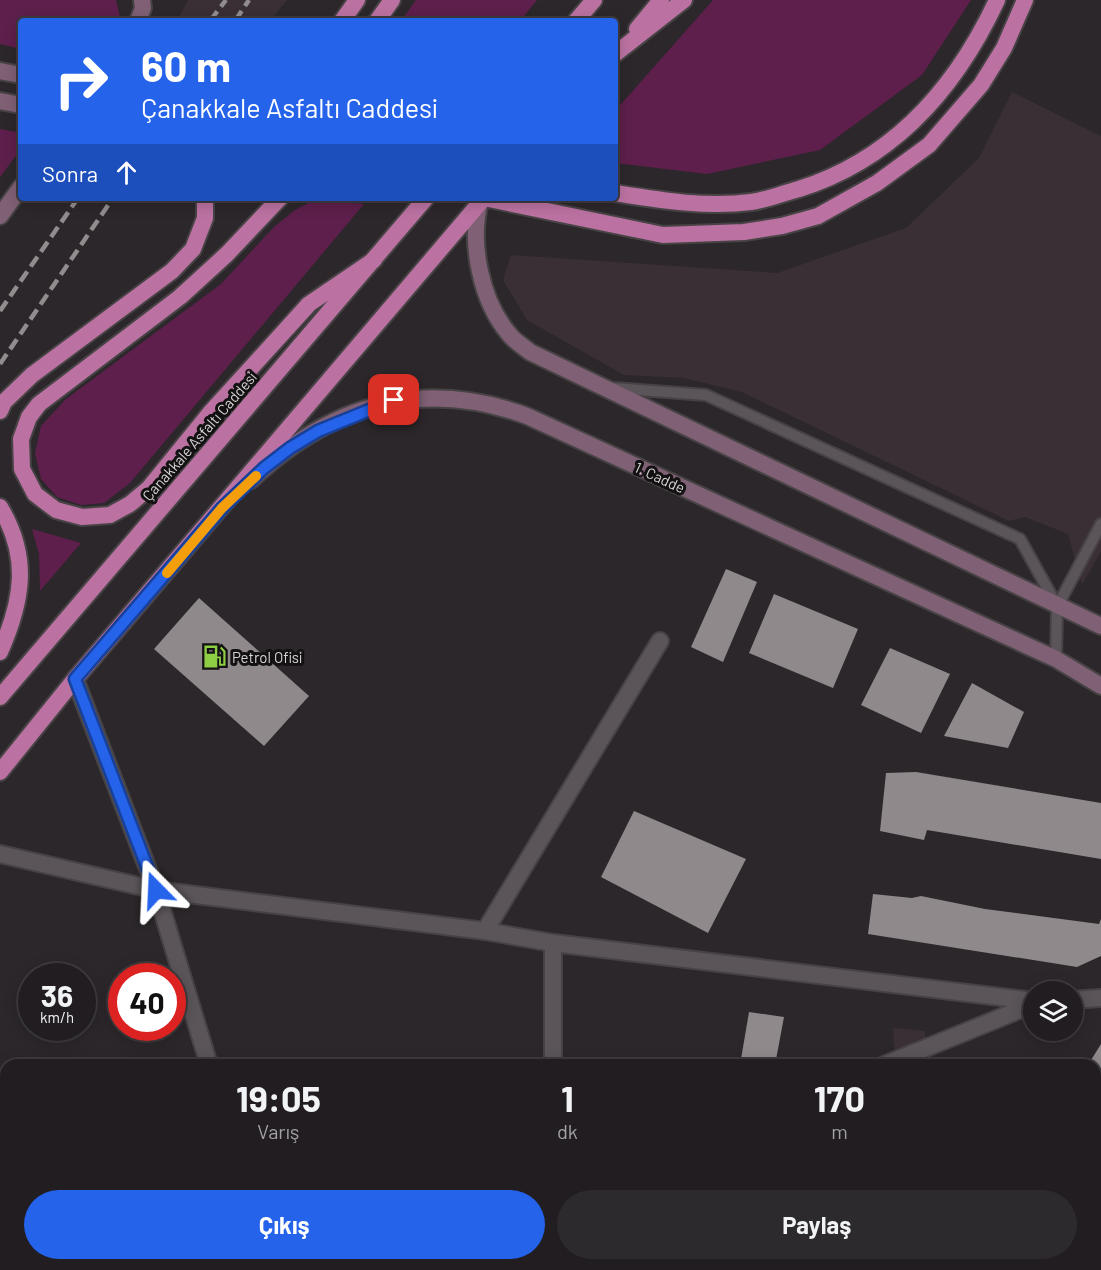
<!DOCTYPE html>
<html lang="tr">
<meta charset="utf-8">
<style>
:root{--surface:#211d20;--page:#2d2a2d;--text:#f1f3f6;--muted:#a2a2a5;--line:#3e3b3e;--accent:#2563eb}
body{margin:0;font-family:Barlow,sans-serif;background:var(--page);color:var(--text);height:100vh;display:flex;flex-direction:column;font-size:22px;white-space:nowrap}
*{box-sizing:border-box;margin:0}
p{font-size:20px;color:var(--muted)}
.icon{flex:none;width:33px;height:33px;fill:none;stroke:currentColor;stroke-width:2;stroke-linecap:round;stroke-linejoin:round}
.map{position:relative;flex:1;overflow:hidden}
.panel{position:absolute;left:0px;top:1059px;width:1101px;height:212px;display:flex;flex-direction:column;background:var(--surface);border-radius:18px 18px 0 0;box-shadow:0 3px 15px #0003,0 0 0 2px var(--line)}
.panel>*{flex:none}
.banner{position:absolute;left:18px;top:18px;width:600px;height:183px;border-radius:6px;box-shadow:0 3px 15px #0003,0 0 0 2px var(--line);background:#2563eb;color:#fff;overflow:hidden}
.fabs{position:absolute;left:1023px;top:981px;display:grid;gap:12px}
.fabs a{display:grid;place-items:center;width:60px;height:60px;border-radius:50%;background:var(--surface);box-shadow:0 3px 15px #0003,0 0 0 2px var(--line);font-size:30px}
.speed{position:absolute;left:18px;top:963px;display:flex;gap:12px;font-size:30px;font-weight:700;text-align:center}
.speed>*{display:grid;place-content:center;width:78px;height:78px;border-radius:50%;background:var(--surface);box-shadow:0 3px 15px #0003,0 0 0 2px var(--line);line-height:1}
.speed small{font-size:15px;font-weight:400}
.speed .limit{border:9px solid #d22;background:#fff;color:#111}
.pin{position:absolute;display:grid;place-items:center;width:51px;height:51px;color:#fff;margin:-26px;border-radius:12px;box-shadow:0 3px 9px #0006}
.me{position:absolute;width:66px;margin:-33px;rotate:339deg;stroke-linejoin:round;filter:drop-shadow(0 0 4px #0008)}
.turn{display:flex;align-items:center;gap:21px;height:126px;padding:0 24px;font-size:27px}
.turn .icon{width:78px;height:78px;stroke-width:2.5}
.turn b{display:block;font-size:42px;line-height:51px}
.then{display:flex;align-items:center;height:57px;padding:0 24px;background:#0003;gap:12px;font-size:22px}
.eta{display:flex;justify-content:space-evenly;align-items:center;height:102px;text-align:center}
.eta b{font-size:36px;font-weight:700;line-height:42px}
.action{display:flex;gap:12px;margin-top:auto;padding:12px 24px}
.action a{flex:1;height:69px;border-radius:36px;background:var(--accent);color:#fff;font-size:24px;font-weight:700;line-height:69px;text-align:center}
.action a+a{background:var(--page);color:var(--text)}
.map>svg:first-child{display:block}
.built{fill:#392f35}
.green{fill:#5e1f4c}
.building{fill:#8f898c}
.lines{fill:none;stroke-linecap:round;stroke-linejoin:round}
.service-casing{stroke:#474345;stroke-width:14}
.minor-casing{stroke:#474345;stroke-width:20}
.tertiary-casing{stroke:#474345;stroke-width:20}
.secondary-casing{stroke:#474345;stroke-width:20}
.trunk-casing{stroke:#474345;stroke-width:20}
.service{stroke:#5b5559;stroke-width:10}
.minor{stroke:#5b5559;stroke-width:16}
.tertiary{stroke:#5b5559;stroke-width:16}
.secondary{stroke:#7f6075;stroke-width:16}
.trunk{stroke:#bb72a2;stroke-width:16}
.rail{stroke:#918d8f;stroke-width:4.5;stroke-dasharray:12 6;stroke-linecap:butt}
.route-casing{stroke:#184099;stroke-width:15}
.route{stroke:#2563eb;stroke-width:10}
.slow{stroke:#f59e0b;stroke-width:10}
.labels{text-anchor:middle;dominant-baseline:central;stroke-width:6;stroke-linejoin:round;paint-order:stroke}
.street-label{font-size:15px;fill:#d6d3d5;stroke:#131112}
.poi-label{font-size:15px;fill:#d6d3d5;stroke:#131112;text-anchor:start}
</style>
<div class="map">
<svg width="1101" height="1270" viewBox="0 0 1101 1270">
<rect width="100%" height="100%" fill="#2c272a"/>
<!-- built -->
<g class="built">
<path d="M188,0h99l-17,21h-93z"/>
<path d="M1012,92l89,44v415l-19,34 -14,-51 -43,-17 -16,4 -267,-129 -58,-14 -60,-3 -97,-55 -24,-40 8,-25 266,18 129,-45 73,-70z"/>
<path d="M893,1028l32,3v12l-30,10z"/>
</g>
<!-- green -->
<g class="green">
<path d="M0,0h116l5,21h-100v28l-21,-5z"/>
<path d="M416,0h121l-17,21h-119z"/>
<path d="M713,0h258l-49,75 -102,75 -113,24 -92,-11v-52z"/>
<path d="M0,129l21,4v16l-21,28z"/>
<path d="M314,200l50,4 -234,279 -26,20 -23,2 -24,-8 -16,-18 -6,-26 6,-27 25,-27 155,-115 53,-57 21,-17z"/>
<path d="M32,529l49,14 -41,48 -1,-37z"/>
</g>
<!-- building -->
<g class="building">
<path d="M726,569l31,13 -34,80 -32,-15z"/>
<path d="M774,594l84,35 -25,59 -84,-35z"/>
<path d="M199,598l110,98 -45,50 -110,-97z"/>
<path d="M890,648l60,26 -29,59 -60,-28z"/>
<path d="M972,683l52,29 -16,36 -64,-12z"/>
<path d="M916,772l185,31v56l-174,-29 -3,10 -44,-9 6,-58z"/>
<path d="M634,811l112,48 -38,74 -107,-56z"/>
<path d="M873,894l39,4 9,-2 64,13 114,15 2,-5v37l-24,11 -209,-33z"/>
<path d="M749,1012l35,5 -9,48h-35z"/>
<path d="M1101,1044v91l-6,-3v-67h-7z"/>
</g>
<g class="lines">
<defs>
<g id="service">
<path d="M613,388l93,7 314,144 36,65"/>
<path d="M1056,659l1,-52 44,-83"/>
</g>
<g id="minor">
<path d="M0,854l156,36"/>
<path d="M485,931l175,-290"/>
<path d="M553,1065v-122"/>
<path d="M884,1065l150,-61"/>
<path d="M0,1158l6,8"/>
<path d="M616,1264l2,6"/>
<path d="M23,1270l6,-6"/>
<path d="M374,1270l14,-6"/>
</g>
<g id="tertiary">
<path d="M75,679l81,211 53,175"/>
<path d="M156,890l329,41 68,12 481,58"/>
<path d="M1072,1000l29,-2"/>
<path d="M272,1264l2,6"/>
</g>
<g id="secondary">
<path d="M138,21l5,-13 -1,-8"/>
<path d="M0,71l21,4"/>
<path d="M0,101l21,4"/>
<path d="M480,202c-11,41 1,99 29,132 5,7 14,12 21,18l571,274"/>
<path d="M0,216l21,-29"/>
<path d="M251,480c80,-76 171,-103 276,-64l529,243 45,27"/>
</g>
<g id="trunk">
<path d="M342,21l15,-21"/>
<path d="M377,21l15,-21"/>
<path d="M576,21l18,-21"/>
<path d="M637,29l24,-29"/>
<path d="M615,54l69,-54"/>
<path d="M615,193c44,7 91,15 136,9 16,-2 33,-9 48,-13 95,-30 157,-101 198,-189"/>
<path d="M280,198l-53,56 -47,43 -141,107 -10,13 -8,22 1,30 13,25 21,16 26,7 28,-2 20,-11 19,-16 61,-75 99,-109 65,-44"/>
<path d="M484,198l179,37 81,-3 38,-6 36,-10 59,-33 52,-38 52,-60 23,-37 21,-48"/>
<path d="M0,411l4,-9 28,-27 140,-104 21,-22 12,-31v-20"/>
<path d="M0,507c30,50 23,93 0,145"/>
<path d="M0,697l426,-499"/>
<path d="M0,772l75,-93 409,-481"/>
</g>
</defs>
<!-- service casing -->
<use href="#service" class="service-casing"/>
<!-- minor casing -->
<use href="#minor" class="minor-casing"/>
<!-- tertiary casing -->
<use href="#tertiary" class="tertiary-casing"/>
<!-- secondary casing -->
<use href="#secondary" class="secondary-casing"/>
<!-- trunk casing -->
<use href="#trunk" class="trunk-casing"/>
<!-- service -->
<use href="#service" class="service"/>
<!-- minor -->
<use href="#minor" class="minor"/>
<!-- tertiary -->
<use href="#tertiary" class="tertiary"/>
<!-- secondary -->
<use href="#secondary" class="secondary"/>
<!-- trunk -->
<use href="#trunk" class="trunk"/>
<!-- rail -->
<g class="rail">
<path d="M210,21l16,-21"/>
<path d="M235,21l14,-21"/>
<path d="M0,311l78,-113"/>
<path d="M0,364l113,-166"/>
</g>
</g>
<g class="lines">
<defs>
<path id="route" d="M156,890l-81,-211 147,-171 42,-40 26,-20 28,-17 76,-31"/>
</defs>
<!-- route casing -->
<use href="#route" class="route-casing"/>
<!-- route -->
<use href="#route" class="route"/>
<!-- slow -->
<path class="slow" d="M167,573l55,-65 34,-32"/>
</g>
<!-- icons -->
<defs>
<symbol id="fuel-bare" viewBox="-9 -9 18 18"><path d="M-5.5-6h7V0h2V4h1.3V-2.5L3-4.5l.8-.8L6-3V5H2.5V1h-1V6h-7ZM-4.2-4.7v3.2H.2V-4.7Z" fill="#8dce44" stroke="#131112" stroke-width="2.5" paint-order="stroke"/></symbol>
</defs>
<g fill-rule="evenodd">
<use href="#fuel-bare" x="198" y="640" width="33" height="33"/>
</g>
<g class="labels">
<!-- street labels -->
<g class="street-label">
<text transform="translate(199 436) rotate(-49)">Çanakkale Asfaltı Caddesi</text>
<text transform="translate(660 477) rotate(25)">1. Cadde</text>
</g>
<!-- poi labels -->
<g class="poi-label">
<text x="232" y="657">Petrol Ofisi</text>
</g>
</g>
</svg>
<div class="fabs">
<a><svg class="icon" aria-label="layers" viewBox="0 0 24 24"><path d="M12 4l9 5-9 5-9-5zM3 14l9 5 9-5"/></svg></a>
</div>
<div class="speed"><div>36<small>km/h</small></div><div class="limit">40</div></div>
<div class="pin" style="left:394px;top:400px;background:#d93025"><svg class="icon" aria-label="arrive" viewBox="0 0 24 24"><path d="M6 21V4h12l-3 4 3 4H6"/></svg></div>
<svg class="me" style="left:156px;top:890px" viewBox="-20 -20 40 40"><path d="M0-17L14 15 0 8-14 15z" fill="#2563eb" stroke="#fff" stroke-width="4"/></svg>
<div class="banner">
<div class="turn"><svg class="icon" aria-label="right" viewBox="0 0 24 24"><path d="M7 20v-9h11M14 6l5 5-5 5"/></svg><div><b>60 m</b>Çanakkale Asfaltı Caddesi</div></div>
<div class="then">Sonra<svg class="icon" aria-label="ahead" viewBox="0 0 24 24"><path d="M12 20V5M6 11l6-6 6 6"/></svg></div>
</div>
<section class="panel">
<div class="eta">
<div><b>19:05</b><p>Varış</p></div>
<div><b>1</b><p>dk</p></div>
<div><b>170</b><p>m</p></div>
</div>
<div class="action"><a>Çıkış</a><a>Paylaş</a></div>
</section>
</div>
